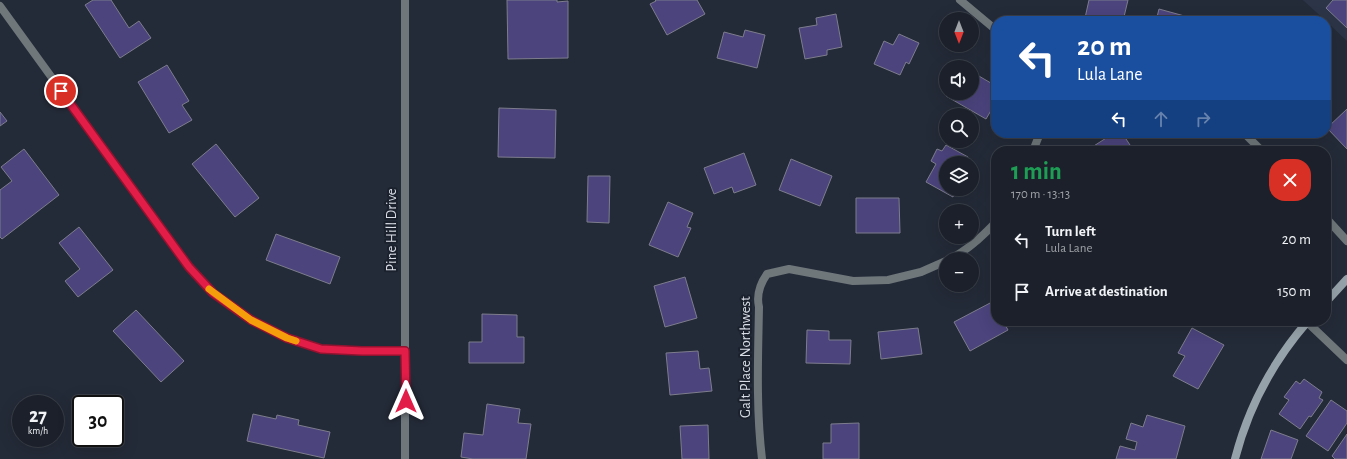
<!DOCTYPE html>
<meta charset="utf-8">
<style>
:root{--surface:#1b202a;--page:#242832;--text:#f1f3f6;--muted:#a0a3a8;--line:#393e47}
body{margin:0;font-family:"Alegreya Sans",sans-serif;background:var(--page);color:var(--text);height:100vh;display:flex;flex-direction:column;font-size:15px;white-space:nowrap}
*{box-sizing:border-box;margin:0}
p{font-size:13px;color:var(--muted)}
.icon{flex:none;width:22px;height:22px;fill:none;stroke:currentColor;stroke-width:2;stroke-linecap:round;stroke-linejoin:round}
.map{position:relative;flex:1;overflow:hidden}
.sheet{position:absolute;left:991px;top:146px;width:340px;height:180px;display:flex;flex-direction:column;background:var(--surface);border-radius:16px;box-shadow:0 4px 16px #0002,0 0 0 1px var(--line)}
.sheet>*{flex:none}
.guide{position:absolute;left:991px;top:16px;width:340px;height:122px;border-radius:16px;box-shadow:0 4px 16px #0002,0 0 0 1px var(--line);background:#1a4fa0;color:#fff;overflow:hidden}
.needle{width:26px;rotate:180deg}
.controls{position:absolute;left:939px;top:12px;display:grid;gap:8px}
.controls a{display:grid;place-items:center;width:40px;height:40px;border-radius:50%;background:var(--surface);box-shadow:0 4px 16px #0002,0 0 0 1px var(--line);font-size:20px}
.speed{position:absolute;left:12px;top:395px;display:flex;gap:8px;font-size:20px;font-weight:700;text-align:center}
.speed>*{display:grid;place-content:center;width:52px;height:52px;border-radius:50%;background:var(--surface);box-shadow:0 4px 16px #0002,0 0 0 1px var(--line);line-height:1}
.speed small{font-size:10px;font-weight:400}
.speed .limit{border:2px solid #111;border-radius:6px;background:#fff;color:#111}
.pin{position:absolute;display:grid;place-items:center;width:34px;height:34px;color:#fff;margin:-17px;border:2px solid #fff;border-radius:50%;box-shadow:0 1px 4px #0007}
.me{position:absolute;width:44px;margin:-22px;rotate:0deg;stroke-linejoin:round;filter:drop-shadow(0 0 3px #0008)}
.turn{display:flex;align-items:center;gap:14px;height:84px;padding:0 20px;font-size:18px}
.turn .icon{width:52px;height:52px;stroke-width:2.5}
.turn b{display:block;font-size:28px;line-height:34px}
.lanes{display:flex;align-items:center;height:38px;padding:0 20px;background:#0003;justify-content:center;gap:20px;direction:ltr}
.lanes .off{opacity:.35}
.round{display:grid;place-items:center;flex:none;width:42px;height:42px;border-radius:16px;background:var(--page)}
.summary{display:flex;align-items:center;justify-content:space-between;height:68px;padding:0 20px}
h1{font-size:24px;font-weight:700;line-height:30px;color:#1e9e55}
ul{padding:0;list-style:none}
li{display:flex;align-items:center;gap:12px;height:52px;padding:0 20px}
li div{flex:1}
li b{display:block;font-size:15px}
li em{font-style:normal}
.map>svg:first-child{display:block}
.built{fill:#2c3547}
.building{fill:#4b447d;stroke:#7d7d8d}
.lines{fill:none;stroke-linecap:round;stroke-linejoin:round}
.lane{stroke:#6f777b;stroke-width:8}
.street{stroke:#6f777b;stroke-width:8}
.secondary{stroke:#96a2a9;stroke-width:8}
.route-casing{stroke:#92132f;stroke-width:10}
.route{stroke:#e11d48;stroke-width:7}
.slow{stroke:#f59e0b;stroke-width:7}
.labels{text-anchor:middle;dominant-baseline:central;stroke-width:4;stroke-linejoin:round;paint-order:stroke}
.street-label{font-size:15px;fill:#d8dde5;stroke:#1b222e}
</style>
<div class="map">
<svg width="1347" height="459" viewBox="0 0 1347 459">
<rect width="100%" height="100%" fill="#242b38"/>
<!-- built -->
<path class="built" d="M1303,0h44v41l-21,-20z"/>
<!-- building -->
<g class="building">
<path d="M93,0h18l18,28 10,-7 12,17 -31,20 -35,-53z"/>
<path d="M507,0h50v2l11,-1v57l-60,1z"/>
<path d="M655,0h42l8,14 -38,21 -17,-31 6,-3z"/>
<path d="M1089,0h39l-5,21h-27l-11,-3z"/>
<path d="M1333,0h14v28l-21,-20z"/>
<path d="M1159,9l40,11 -1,1h-42z"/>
<path d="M836,14l6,33 -15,3v5l-22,4 -6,-31 18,-3 -1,-7z"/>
<path d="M745,30l20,5 -8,33 -40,-10 7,-26 19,5z"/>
<path d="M899,34l20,9 -10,21 -3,-2 -6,13 -26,-11 10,-23 9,4z"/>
<path d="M167,65l22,36 -7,4 10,15 -23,13 -31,-51z"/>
<path d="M972,72l24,14v16l-10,17 -40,-23 2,-3h24z"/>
<path d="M499,108l57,2 -1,48 -57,-1z"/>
<path d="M1347,109v40l-20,-21z"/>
<path d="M0,112l7,9 -7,5z"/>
<path d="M1114,133h8l12,18h-48z"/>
<path d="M216,144l43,54 -24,19 -43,-53z"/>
<path d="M946,145l22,12 -3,6h-19v26h12l-5,8 -27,-15 10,-18 -5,-3 6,-12 5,2z"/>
<path d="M24,149l35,46 -57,44 -2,-2v-47l12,-9 -11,-14z"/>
<path d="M744,153l12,32 -22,8 -2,-6 -18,7 -10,-26z"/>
<path d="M791,159l41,17 -12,30 -41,-16z"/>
<path d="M588,176h22l-1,47 -22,-1z"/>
<path d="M856,198h43l1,35h-44z"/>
<path d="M668,202l25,11 -6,14 4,1 -13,29 -29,-12z"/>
<path d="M79,227l34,43 -35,27 -13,-16 15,-12 -21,-26z"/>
<path d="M276,234l64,23 -10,27 -64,-24z"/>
<path d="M685,277l12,41 -32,9 -11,-41z"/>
<path d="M992,302l4,7v12h7l5,9 -38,21 -16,-29z"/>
<path d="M136,310l48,51 -23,21 -48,-51z"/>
<path d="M482,314l35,1v22h7v26h-55v-21h13z"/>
<path d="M918,328l4,26 -41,5 -3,-27z"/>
<path d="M1192,328l32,17 -26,44 -25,-13 12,-20 -7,-3z"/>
<path d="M807,330l22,1v9h22l-1,24 -44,-1z"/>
<path d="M698,351l2,18 9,-1 3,23 -42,4 -4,-42z"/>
<path d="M1304,379l18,13 -3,6 4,2 -12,17 -2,-1 -9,13 -21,-15 10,-14 -5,-3 12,-16 4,3z"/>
<path d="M1331,400l16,11v12l-19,28 -22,-15z"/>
<path d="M487,404l33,5 -2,14 13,1 -5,35h-53l-12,-2 3,-24 19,2z"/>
<path d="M253,414l23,5 1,-4 22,5 -1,5 32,7 -6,26 -77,-17z"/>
<path d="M1147,415l38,11 -9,33h-60l4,-13 15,4 2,-8 -11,-3 5,-16 12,4z"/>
<path d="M859,423v36h-36v-16h8v-19z"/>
<path d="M708,425l1,34h-27l-2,-33z"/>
<path d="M1271,430l27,10 -7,19h-30z"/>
<path d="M1347,434v25h-12l-3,-3z"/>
</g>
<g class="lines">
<!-- lane -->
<path class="lane" d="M1326,202l1,-1"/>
<!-- street -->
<g class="street">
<path d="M960,0l36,30"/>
<path d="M0,6l189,261 24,26 38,27 36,18 34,11 55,2h29"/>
<path d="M1244,133l18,18"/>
<path d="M1033,151l7,-18"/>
<path d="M1326,218l21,23"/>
<path d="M950,259c18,-9 32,-22 46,-37"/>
<path d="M1307,322l40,38"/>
<path d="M405,459v-459"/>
<path d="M762,459c-6,-50 -4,-102 -3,-152 -3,-13 1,-23 8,-33l22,-5 64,12 35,-1 33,-8 25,-11"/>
</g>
<!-- secondary -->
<g class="secondary">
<path d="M1326,302l21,-23"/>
<path d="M1235,459c13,-51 39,-99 73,-138"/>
</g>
</g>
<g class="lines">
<defs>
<path id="route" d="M61,91l128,176 24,26 38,27 36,18 34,11 41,2h43l1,50"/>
</defs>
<!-- route casing -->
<use href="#route" class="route-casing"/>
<!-- route -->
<use href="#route" class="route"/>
<!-- slow -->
<path class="slow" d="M209,289l42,31 36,18 9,3"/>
</g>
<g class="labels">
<!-- street labels -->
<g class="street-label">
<text transform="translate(391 230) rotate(-90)">Pine Hill Drive</text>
<text transform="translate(745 357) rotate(-90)">Galt Place Northwest</text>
</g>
</g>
</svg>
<div class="controls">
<a><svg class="needle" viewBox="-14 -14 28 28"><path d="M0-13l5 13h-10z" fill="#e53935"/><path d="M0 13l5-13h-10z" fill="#a0a3a8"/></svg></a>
<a><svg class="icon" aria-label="sound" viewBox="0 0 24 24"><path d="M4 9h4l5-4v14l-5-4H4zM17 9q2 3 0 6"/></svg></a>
<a><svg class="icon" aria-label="search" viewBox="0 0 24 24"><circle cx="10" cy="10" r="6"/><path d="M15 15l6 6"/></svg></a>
<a><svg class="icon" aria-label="layers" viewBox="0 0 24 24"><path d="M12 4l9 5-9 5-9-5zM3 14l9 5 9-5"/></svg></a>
<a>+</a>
<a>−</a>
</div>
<div class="speed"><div>27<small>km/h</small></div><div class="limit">30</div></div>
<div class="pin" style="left:61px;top:91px;background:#d93025"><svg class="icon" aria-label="arrive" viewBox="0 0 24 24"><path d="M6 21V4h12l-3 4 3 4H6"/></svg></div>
<svg class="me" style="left:406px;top:401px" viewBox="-20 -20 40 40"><path d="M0-17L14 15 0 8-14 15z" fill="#e11d48" stroke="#fff" stroke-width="4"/></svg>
<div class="guide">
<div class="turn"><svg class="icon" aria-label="left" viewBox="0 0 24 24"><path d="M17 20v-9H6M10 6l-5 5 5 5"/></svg><div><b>20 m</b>Lula Lane</div></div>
<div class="lanes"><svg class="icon" aria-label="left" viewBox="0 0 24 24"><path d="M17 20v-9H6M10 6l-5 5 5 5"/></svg><svg class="icon off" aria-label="ahead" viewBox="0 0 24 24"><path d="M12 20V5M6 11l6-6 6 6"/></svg><svg class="icon off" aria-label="right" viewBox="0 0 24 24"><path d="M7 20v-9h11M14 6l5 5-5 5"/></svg></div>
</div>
<section class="sheet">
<div class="summary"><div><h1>1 min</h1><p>170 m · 13:13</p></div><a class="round" style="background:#d93025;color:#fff"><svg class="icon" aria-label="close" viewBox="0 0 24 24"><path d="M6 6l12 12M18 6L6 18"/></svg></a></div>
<ul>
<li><svg class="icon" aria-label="left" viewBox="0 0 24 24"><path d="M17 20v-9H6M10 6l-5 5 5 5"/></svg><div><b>Turn left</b><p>Lula Lane</p></div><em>20 m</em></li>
<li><svg class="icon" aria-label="arrive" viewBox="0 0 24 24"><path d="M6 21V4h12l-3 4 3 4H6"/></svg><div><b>Arrive at destination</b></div><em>150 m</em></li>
</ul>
</section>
</div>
